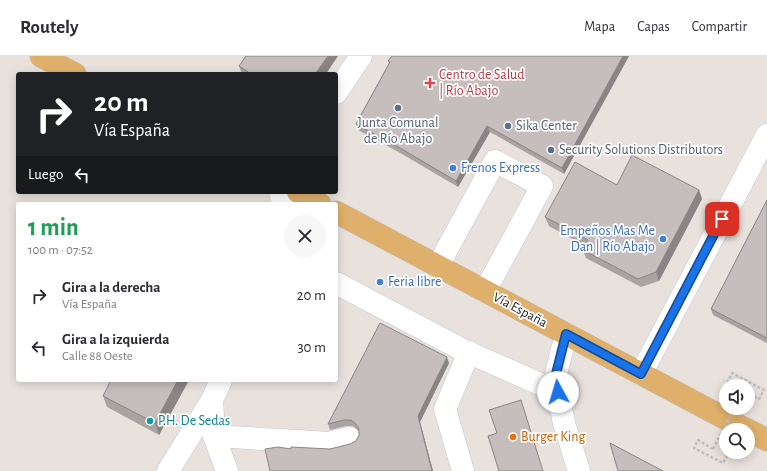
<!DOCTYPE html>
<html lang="es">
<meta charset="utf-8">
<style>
:root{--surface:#fff;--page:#f7f7f7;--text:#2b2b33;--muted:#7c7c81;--line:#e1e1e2}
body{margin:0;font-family:"Alegreya Sans",sans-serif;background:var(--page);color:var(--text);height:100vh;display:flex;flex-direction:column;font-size:15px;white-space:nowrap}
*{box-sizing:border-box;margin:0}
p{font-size:13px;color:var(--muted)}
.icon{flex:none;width:22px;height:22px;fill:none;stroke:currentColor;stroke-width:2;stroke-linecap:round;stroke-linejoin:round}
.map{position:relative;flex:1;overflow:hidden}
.panel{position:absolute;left:16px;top:146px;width:322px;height:180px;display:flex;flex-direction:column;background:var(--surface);border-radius:4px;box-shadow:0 2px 10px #0003}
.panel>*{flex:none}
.top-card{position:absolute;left:16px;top:16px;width:322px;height:122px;border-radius:4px;box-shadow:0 2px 10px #0003;background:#202124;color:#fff;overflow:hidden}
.tools{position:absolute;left:719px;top:323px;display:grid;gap:8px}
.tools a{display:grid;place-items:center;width:36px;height:36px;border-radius:50%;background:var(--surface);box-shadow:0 2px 10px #0003;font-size:20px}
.pin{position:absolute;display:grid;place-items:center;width:34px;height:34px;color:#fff;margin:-17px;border-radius:8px;box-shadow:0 2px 6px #0006}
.me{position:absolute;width:44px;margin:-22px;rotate:354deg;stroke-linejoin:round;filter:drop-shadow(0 0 3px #0008)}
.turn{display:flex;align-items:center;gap:14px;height:84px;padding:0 12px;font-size:18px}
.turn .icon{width:52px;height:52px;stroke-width:2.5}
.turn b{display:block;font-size:28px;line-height:34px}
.then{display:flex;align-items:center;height:38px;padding:0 12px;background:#0003;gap:8px;font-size:15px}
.round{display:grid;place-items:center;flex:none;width:42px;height:42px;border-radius:21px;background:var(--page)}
.overview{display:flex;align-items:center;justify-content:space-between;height:68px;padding:0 12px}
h1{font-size:24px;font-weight:700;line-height:30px;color:#1e9e55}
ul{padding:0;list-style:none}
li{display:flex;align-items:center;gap:12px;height:52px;padding:0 12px}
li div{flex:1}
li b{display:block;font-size:15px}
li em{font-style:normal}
header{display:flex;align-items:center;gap:24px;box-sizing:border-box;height:56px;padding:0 20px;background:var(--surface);border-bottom:1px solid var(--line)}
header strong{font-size:19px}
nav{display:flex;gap:22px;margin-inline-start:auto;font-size:14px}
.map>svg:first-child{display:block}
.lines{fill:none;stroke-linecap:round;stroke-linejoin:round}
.minor-casing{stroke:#c4c9d1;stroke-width:23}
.major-casing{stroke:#bfbfbf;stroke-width:23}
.path{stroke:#bfbfbf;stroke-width:2.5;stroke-dasharray:3 2;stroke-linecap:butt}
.minor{stroke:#fff;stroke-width:22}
.major{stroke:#dfb06b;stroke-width:22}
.path-bridge{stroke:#bfbfbf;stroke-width:2.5;stroke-dasharray:3 2;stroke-linecap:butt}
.wall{fill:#a9a3a2}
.shaded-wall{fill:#8a8584}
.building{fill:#c5bebc;stroke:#8a8584}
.route-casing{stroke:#114b97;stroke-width:10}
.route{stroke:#1a73e8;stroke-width:7}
.health-dot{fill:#e0444e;stroke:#fff;stroke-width:1.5}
.service-dot{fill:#5c6f8a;stroke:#fff;stroke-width:1.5}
.shop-dot{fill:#3f7fe0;stroke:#fff;stroke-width:1.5}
.culture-dot{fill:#0f9aa8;stroke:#fff;stroke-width:1.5}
.food-dot{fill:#e8710a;stroke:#fff;stroke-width:1.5}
.labels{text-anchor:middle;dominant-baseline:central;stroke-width:3.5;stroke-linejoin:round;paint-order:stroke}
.health-label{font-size:14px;fill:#be3a42;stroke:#fff;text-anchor:start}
.service-label{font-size:14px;fill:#4e5e75;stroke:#fff;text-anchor:start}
.shop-label{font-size:14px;fill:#366cbe;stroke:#fff;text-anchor:start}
.street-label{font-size:14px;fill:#292929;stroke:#fff}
.culture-label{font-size:14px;fill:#0d838f;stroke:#fff;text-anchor:start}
.food-label{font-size:14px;fill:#c56008;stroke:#fff;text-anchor:start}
</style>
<header>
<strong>Routely</strong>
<nav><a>Mapa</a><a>Capas</a><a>Compartir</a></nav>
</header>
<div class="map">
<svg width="767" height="415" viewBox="0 0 767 415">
<rect width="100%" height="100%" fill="#e9e1dc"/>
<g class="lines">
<defs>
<g id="minor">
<path d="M336,37l25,-37"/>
<path d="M280,136l3,12"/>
<path d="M438,210l57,-105 47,25 -57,105"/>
<path d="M336,227l127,67 95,42"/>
<path d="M566,278l-11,44 9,45 15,48"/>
<path d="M641,318l126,-239"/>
<path d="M221,324l-9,20 2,36 13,35"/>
<path d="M214,380l66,4 49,3 20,-5"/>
<path d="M168,415l44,-71"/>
<path d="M463,415l-18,-62 24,-57"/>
</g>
<g id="major">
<path d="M41,0l34,18"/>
<path d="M298,136l22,12"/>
<path d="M336,156l411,218"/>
<path d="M748,374l19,10"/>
</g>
</defs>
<!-- minor casing -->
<use href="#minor" class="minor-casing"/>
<!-- major casing -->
<use href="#major" class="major-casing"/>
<!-- path -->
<g class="path">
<path d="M723,336l9,-19 32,17 -5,9 -11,-6"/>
<path d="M713,393l-15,-9 -4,8 29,15 6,-11"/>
</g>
<!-- minor -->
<use href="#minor" class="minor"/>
<!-- major -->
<use href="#major" class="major"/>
<!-- path-bridge -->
<path class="path-bridge" d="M713,393l22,-41"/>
</g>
<!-- wall -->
<g class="wall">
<path d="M392,0h237l-65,118 -74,-42 -32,55 -56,-33 -44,-24 -2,-6 33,-61 -1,-2z"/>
<path d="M239,10l87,8h-84z"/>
<path d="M617,129l82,5 3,9 -43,82 -18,6 -55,-29 -3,-8 2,-4 -36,-20 -4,-9z"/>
<path d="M767,144v143l-54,-28 -2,-6z"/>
<path d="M449,307l-29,59 13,49 -142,-22h39l20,-5 6,-3 3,-6v-4l-1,-1 -5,-4h-7l-16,4 -2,-6z"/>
<path d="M189,324l-30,55 -52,-28 -4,-11z"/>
</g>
<!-- shaded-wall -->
<g class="shaded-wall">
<path d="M328,0h10l-12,18h-11z"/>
<path d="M623,0h6l-65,118 -2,-6z"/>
<path d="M487,70l3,6 -32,55 -2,-6z"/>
<path d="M699,134l3,9 -43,82 -3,-9z"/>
<path d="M447,301l2,6 -29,59 13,49h-1l-14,-55z"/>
<path d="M178,324h11l-30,55 -4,-12z"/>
</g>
<!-- building -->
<g class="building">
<path d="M246,0h82l-13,18h-64l-12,-8z"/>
<path d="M392,0h231l-61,112 -75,-42 -31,55 -56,-33 -44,-24 34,-62 -2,-1z"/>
<path d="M632,99l67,35 -43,82 -18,7 -55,-29 5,-10 -43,-23 30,-55 42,23z"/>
<path d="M767,144v138l-56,-29z"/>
<path d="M380,267l67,34 -29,59 14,55h-162l-5,-22 13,-2 13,2v-2l39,2 20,-5 6,-3 3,-6v-6l-3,-5 -5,-4h-7l-16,4z"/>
<path d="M111,324h67l-23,43 -52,-27z"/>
<path d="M521,344l22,71h-44l-11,-35 9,-3 -8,-23z"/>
<path d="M610,387l53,28h-45z"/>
</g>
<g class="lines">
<defs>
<path id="route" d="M558,336l-3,-14 11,-44 75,40 81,-155"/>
</defs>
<!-- route casing -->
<use href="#route" class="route-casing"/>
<!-- route -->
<use href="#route" class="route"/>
</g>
<!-- markers -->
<path class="health-dot" d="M428 21h4v4h4v4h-4v4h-4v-4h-4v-4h4z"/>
<g class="service-dot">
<circle cx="398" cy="52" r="4"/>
<circle cx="508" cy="70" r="4"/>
<circle cx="551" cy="94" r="4"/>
</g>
<g class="shop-dot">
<circle cx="453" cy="112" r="4"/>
<circle cx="663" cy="183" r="4"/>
<circle cx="380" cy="226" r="4"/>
</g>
<circle class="culture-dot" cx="150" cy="365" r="4"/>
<circle class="food-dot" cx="513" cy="381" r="4"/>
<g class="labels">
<!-- health labels -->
<g class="health-label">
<text x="439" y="19">Centro de Salud<tspan x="439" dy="16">| Río Abajo</tspan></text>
</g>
<!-- service labels -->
<g class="service-label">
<text x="398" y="67" text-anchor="middle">Junta Comunal<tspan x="398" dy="16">de Río Abajo</tspan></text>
<text x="516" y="70">Sika Center</text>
<text x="559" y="94">Security Solutions Distributors</text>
</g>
<!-- shop labels -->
<g class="shop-label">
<text x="461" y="112">Frenos Express</text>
<text x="655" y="175" text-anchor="end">Empeños Mas Me<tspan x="655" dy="16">Dan | Río Abajo</tspan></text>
<text x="388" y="226">Feria libre</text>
</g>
<!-- street labels -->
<g class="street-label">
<text transform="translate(520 254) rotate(28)">Vía España</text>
</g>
<!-- culture labels -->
<g class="culture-label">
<text x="158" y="365">P.H. De Sedas</text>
</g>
<!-- food labels -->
<g class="food-label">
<text x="521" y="381">Burger King</text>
</g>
</g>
</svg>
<div class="tools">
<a><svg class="icon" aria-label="sound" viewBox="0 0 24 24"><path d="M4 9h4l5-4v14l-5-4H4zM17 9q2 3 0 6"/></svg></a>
<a><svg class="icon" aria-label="search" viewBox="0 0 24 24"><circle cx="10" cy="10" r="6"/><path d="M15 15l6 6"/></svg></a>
</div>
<div class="pin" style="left:722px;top:163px;background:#d93025"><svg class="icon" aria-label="arrive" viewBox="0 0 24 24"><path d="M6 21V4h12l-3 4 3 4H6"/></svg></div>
<svg class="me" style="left:558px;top:336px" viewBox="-20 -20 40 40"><circle r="19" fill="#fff"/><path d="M0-13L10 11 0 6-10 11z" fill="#1a73e8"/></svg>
<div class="top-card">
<div class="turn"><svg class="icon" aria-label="right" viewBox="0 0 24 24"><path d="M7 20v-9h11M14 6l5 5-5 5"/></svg><div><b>20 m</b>Vía España</div></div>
<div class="then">Luego<svg class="icon" aria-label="left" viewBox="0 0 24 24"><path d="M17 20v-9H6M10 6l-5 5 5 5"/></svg></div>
</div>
<section class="panel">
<div class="overview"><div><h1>1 min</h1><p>100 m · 07:52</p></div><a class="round"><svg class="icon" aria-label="close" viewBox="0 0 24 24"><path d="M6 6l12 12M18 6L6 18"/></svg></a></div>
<ul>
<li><svg class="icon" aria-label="right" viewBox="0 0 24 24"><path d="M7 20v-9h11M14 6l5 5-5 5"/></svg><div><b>Gira a la derecha</b><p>Vía España</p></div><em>20 m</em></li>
<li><svg class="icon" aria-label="left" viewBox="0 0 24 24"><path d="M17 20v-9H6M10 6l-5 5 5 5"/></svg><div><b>Gira a la izquierda</b><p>Calle 88 Oeste</p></div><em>30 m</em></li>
</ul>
</section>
</div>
